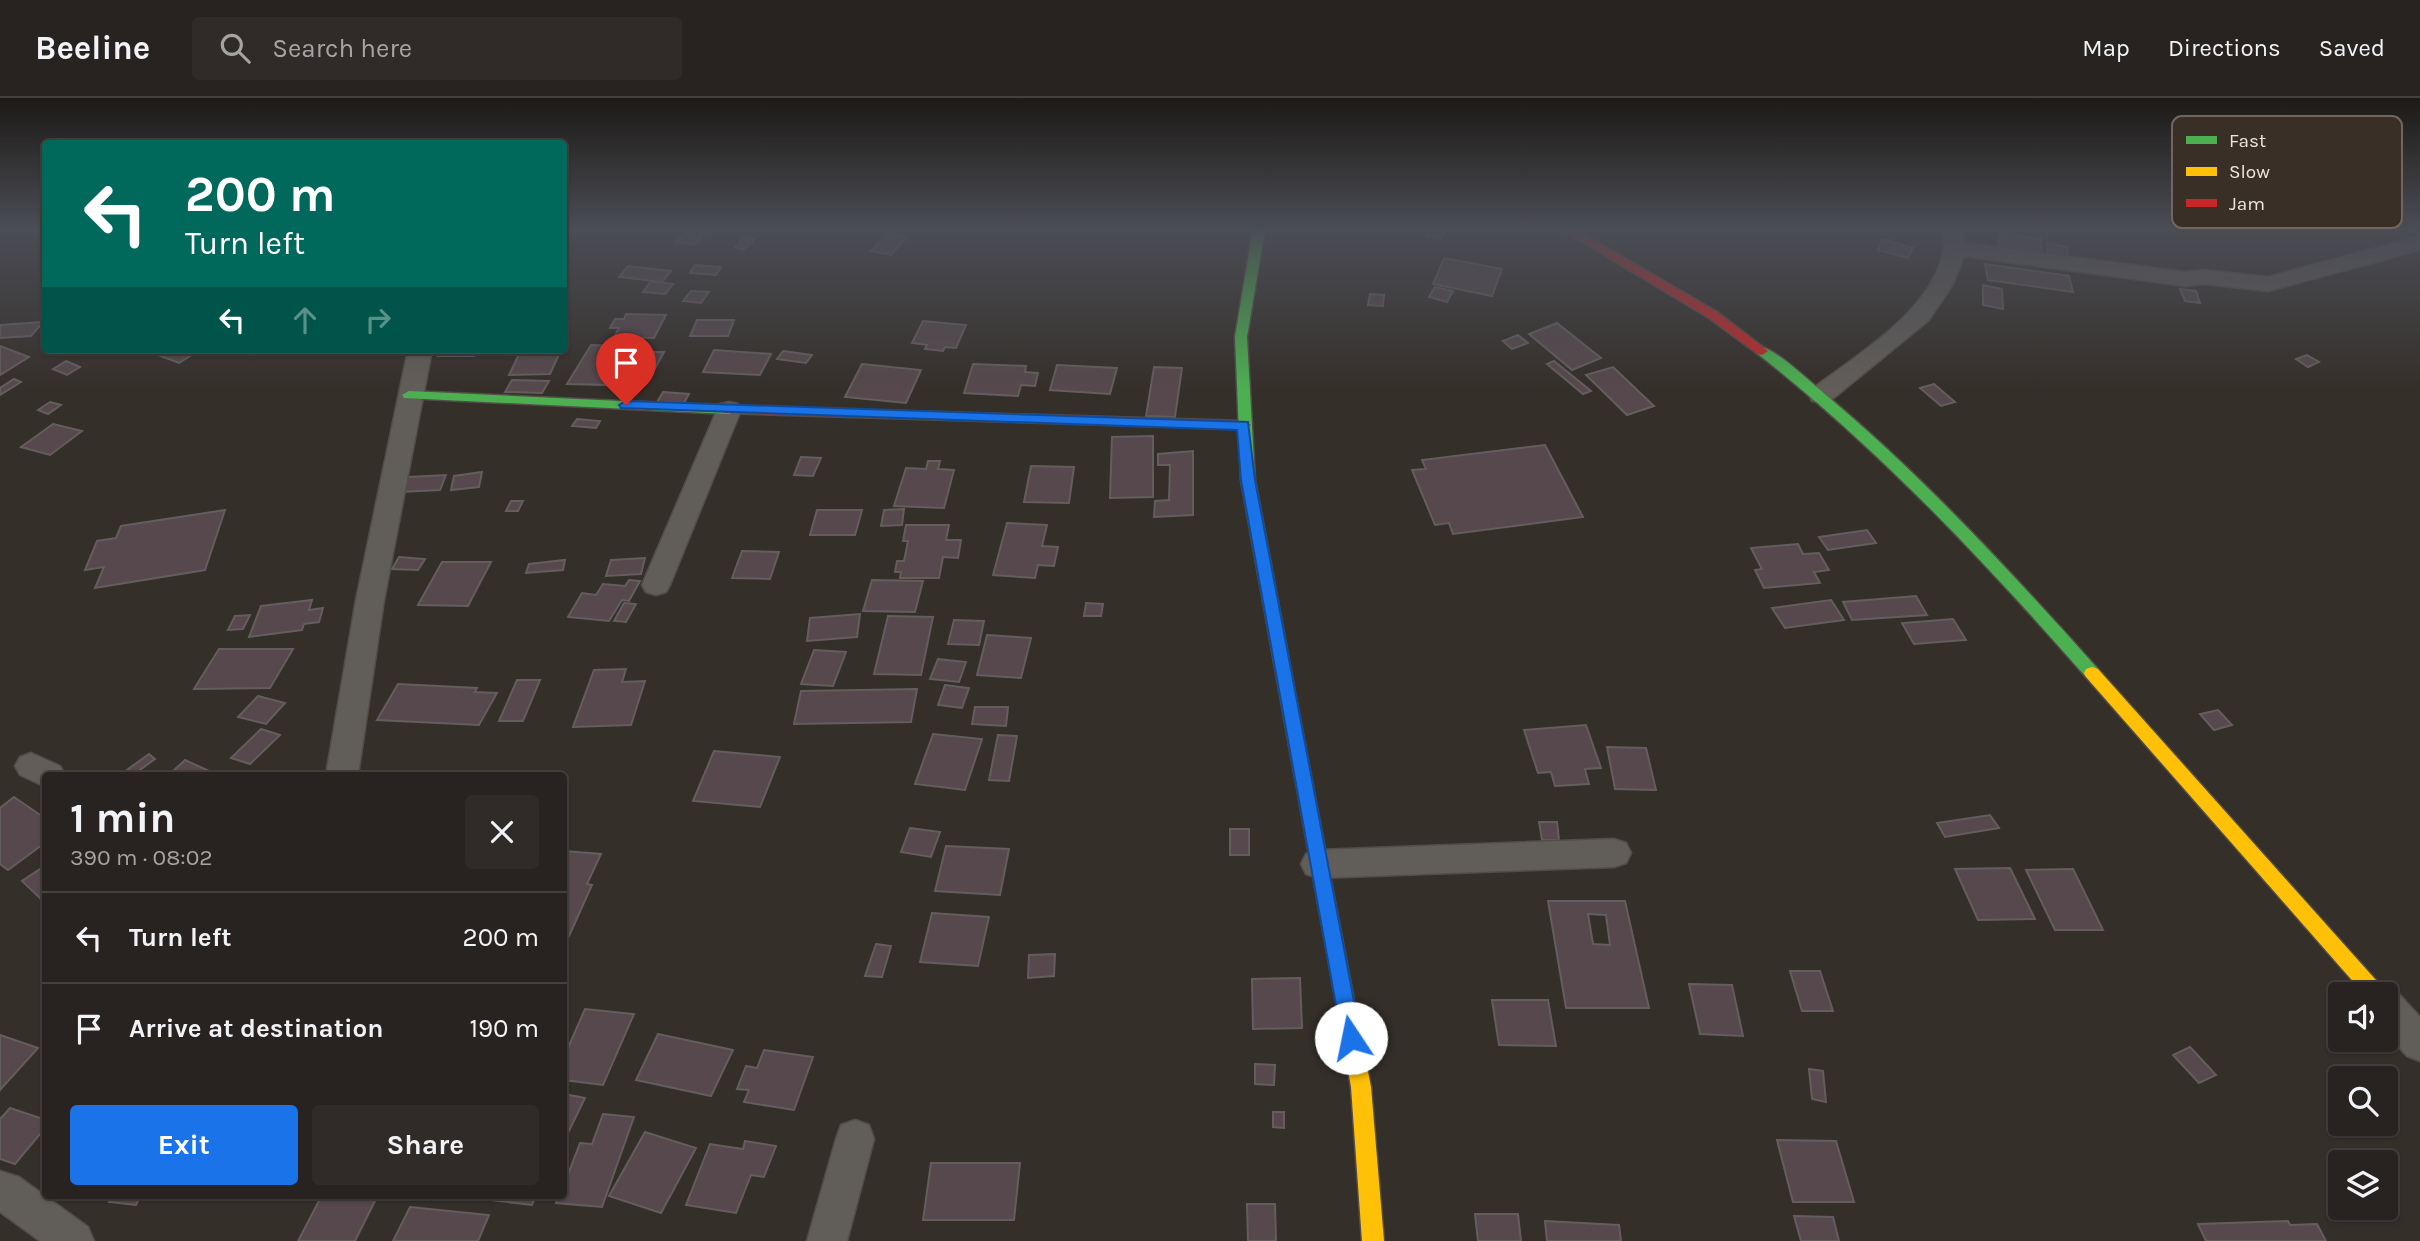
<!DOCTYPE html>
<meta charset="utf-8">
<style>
:root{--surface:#282320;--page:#302b29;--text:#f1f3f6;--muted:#a5a4a5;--line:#44403e;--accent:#1a73e8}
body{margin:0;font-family:Karla,sans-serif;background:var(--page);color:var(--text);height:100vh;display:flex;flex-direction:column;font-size:26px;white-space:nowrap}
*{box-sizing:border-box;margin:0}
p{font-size:23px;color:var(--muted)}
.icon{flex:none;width:38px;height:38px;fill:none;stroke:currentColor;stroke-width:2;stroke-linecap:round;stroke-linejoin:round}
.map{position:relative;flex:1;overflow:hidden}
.sheet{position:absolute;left:42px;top:674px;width:525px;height:427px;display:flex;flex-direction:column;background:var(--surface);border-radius:7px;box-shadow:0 2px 5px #0004,0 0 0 2px var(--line)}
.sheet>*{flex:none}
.banner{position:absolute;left:42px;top:42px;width:525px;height:214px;border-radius:7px;box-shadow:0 2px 5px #0004,0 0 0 2px var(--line);background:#00695c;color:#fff;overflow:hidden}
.tools{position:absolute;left:2328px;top:884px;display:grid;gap:14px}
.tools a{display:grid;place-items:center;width:70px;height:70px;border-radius:7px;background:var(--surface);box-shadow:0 2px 5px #0004,0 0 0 2px var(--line);font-size:35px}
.pin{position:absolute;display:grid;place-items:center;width:60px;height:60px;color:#fff;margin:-72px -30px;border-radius:50% 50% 50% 0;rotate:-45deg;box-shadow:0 0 7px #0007}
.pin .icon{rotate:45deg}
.me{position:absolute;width:77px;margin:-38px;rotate:349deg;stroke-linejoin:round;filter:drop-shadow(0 0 5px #0008)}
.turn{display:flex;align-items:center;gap:24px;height:147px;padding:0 28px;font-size:32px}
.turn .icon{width:91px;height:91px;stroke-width:2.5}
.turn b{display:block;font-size:49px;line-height:60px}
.lanes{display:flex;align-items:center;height:66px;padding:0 28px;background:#0003;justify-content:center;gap:35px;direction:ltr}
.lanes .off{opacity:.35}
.round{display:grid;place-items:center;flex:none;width:74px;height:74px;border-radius:7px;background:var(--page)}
.head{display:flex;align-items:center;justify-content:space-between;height:119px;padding:0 28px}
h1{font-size:42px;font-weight:700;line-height:52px}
.action{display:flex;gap:14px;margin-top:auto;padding:14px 28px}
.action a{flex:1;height:80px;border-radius:7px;background:var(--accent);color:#fff;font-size:28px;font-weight:700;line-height:80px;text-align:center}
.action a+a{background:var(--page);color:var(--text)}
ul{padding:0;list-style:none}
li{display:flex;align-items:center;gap:21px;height:91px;padding:0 28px;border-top:2px solid var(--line)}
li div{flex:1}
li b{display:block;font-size:26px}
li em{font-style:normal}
header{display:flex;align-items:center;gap:42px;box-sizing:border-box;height:98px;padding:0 35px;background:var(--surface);border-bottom:2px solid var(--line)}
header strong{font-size:33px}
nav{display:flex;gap:38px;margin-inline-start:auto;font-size:24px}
.search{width:490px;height:63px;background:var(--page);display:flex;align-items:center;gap:18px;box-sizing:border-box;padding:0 24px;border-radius:7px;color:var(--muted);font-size:26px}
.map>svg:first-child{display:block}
.building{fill:#56484c;stroke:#635e5d;stroke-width:2;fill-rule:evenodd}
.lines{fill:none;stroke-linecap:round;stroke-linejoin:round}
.street-casing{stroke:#524d49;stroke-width:3}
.fast-casing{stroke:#524d49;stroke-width:3}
.slow-casing{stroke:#524d49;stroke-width:3}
.jam-casing{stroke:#524d49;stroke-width:3}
.street{fill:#615d59;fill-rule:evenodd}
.fast{fill:#4caf50;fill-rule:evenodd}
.slow{fill:#ffc107;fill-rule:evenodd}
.jam{fill:#c62828;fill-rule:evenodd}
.route{fill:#1a73e8;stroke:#114b97;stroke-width:2}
.key{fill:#392f26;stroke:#6f665e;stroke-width:2}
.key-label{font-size:19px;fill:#ede6e0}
</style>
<header>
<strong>Beeline</strong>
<div class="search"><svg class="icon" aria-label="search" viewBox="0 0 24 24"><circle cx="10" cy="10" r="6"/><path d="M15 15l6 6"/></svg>Search here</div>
<nav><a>Map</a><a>Directions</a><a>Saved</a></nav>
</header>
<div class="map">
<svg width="2420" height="1143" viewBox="0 0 2420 1143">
<rect width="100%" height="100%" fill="#352f2a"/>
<!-- building -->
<g class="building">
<path d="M688,131h8l11,2 -12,14 -19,-3z"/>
<path d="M1429,131h8l8,2 -4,8 -15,-3z"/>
<path d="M1998,133l43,8 1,18 -44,-9z"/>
<path d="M888,134l20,4 -17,19 -20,-4z"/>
<path d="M745,139l10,2 -11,11 -9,-2z"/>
<path d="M1882,141l31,9 -5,10 -30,-8z"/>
<path d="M2047,145l20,4 1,11 -20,-3z"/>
<path d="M1444,160l58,11 -10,27 -59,-12z"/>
<path d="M1985,166l84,12 4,16 -85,-12z"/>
<path d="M695,167l26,2 -5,8 -26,-2z"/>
<path d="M628,168l43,5 -9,11 -43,-5z"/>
<path d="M651,183l22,3 -8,10 -22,-2z"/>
<path d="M1983,187l19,4 1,20 -20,-4z"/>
<path d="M1435,189l18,4 -6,11 -18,-5z"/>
<path d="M2180,191l16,2 4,12 -15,-2z"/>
<path d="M691,193l18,1 -8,11 -18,-2z"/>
<path d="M1370,196l14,1 -1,11 -15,-1z"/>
<path d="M626,216l40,1 -12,23 -40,-1 5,-9h-9l5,-9h9z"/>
<path d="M697,222h37l-6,16h-38z"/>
<path d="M923,223l43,4 -10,23 -11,-1 -2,4 -18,-2 2,-4 -15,-2z"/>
<path d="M43,224l-12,14 -31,2v-13z"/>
<path d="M1557,225l44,35 -29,12 -43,-36z"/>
<path d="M1518,237l10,8 -16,6 -9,-8z"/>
<path d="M591,247l36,1 -22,39 -38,-1z"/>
<path d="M0,248l29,11 -29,18z"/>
<path d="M161,252h39l-21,13 -24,-9z"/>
<path d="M442,252h36l-4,6h-36z"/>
<path d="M521,252h40l-11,24 -41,1z"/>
<path d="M714,252l57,4 -11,21 -57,-3z"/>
<path d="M783,253l29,4 -6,8 -29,-4z"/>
<path d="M649,254h15l-13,24 -15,-1z"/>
<path d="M2307,257l12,7 -11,5 -12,-8z"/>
<path d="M66,263l14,6 -13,8 -14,-6z"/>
<path d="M1554,263l37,30 -8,3 -36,-30z"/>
<path d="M862,266l59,6 -15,33 -61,-6z"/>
<path d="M973,266l53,2 -1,6 13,1 -3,13 -14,-1 -3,11 -54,-3z"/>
<path d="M1057,267l60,3 -7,26 -60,-4z"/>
<path d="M1154,269l28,1 -7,49 -29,-1z"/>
<path d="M1613,269l41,39 -27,9 -41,-40z"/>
<path d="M14,281l7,3 -21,13v-7z"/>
<path d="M512,282l37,1 -7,12 -37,-1z"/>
<path d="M1934,286l21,18 -14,4 -21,-18z"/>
<path d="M663,294l26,2 -5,9 -27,-1z"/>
<path d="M50,304l11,3 -13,9 -10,-4z"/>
<path d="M577,321l23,2 -4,7 -24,-2z"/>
<path d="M53,326l29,7 -32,24 -29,-8z"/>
<path d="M1153,338v61l-43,1 2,-61z"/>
<path d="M1545,347l38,72 -130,17 -4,-11 -14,2 -23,-55 14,-1 -4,-9z"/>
<path d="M1193,353v64l-39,2 1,-16 14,-1 1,-35h-12v-11z"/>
<path d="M801,359l20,1 -8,18 -19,-1z"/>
<path d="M928,363h12l-2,8 16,1 -10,38 -50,-2 12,-38 20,1z"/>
<path d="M1031,368l43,1 -5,36 -45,-1z"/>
<path d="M482,374l-3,15 -28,3 3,-14z"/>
<path d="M446,377l-6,15 -39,2 7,-15z"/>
<path d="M511,403h12l-5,10h-12z"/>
<path d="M904,411l-2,16 -21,1 3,-16z"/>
<path d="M225,412l-20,60 -110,18 9,-21 -19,3 12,-29 19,-3 5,-12z"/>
<path d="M817,412h45l-7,25h-45z"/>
<path d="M1007,425l40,2 -5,21 16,1 -4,19 -16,-1 -3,13 -42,-3z"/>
<path d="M906,427h43l-3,15h15l-3,18 -15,-1 -4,21h-39l1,-6h-6l2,-11h7l4,-20h-5z"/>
<path d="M1867,432l9,13 -48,7 -9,-13z"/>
<path d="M1798,446l5,10 16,-1 10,17 -15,2 6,11 -56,5 -9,-18 7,-1 -11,-21z"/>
<path d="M742,453l37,1 -9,27 -38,-1z"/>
<path d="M399,459l26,2 -7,11 -26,-1z"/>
<path d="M645,460l-4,16 -35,2 5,-16z"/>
<path d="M565,462l-2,10 -37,3 3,-9z"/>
<path d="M442,464h49l-23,44 -50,-1z"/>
<path d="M629,482l11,1 -11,20 -7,-1 -13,21 -41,-4 14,-24 14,2 7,-11 22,2z"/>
<path d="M872,482l51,1 -8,31 -52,-1z"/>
<path d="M1916,498l11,19 -75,5 -9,-18z"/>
<path d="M312,502l-3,10 14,-2 -4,14 -15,2 -2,6 -53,7 12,-31z"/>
<path d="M1831,502l13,20 -59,8 -13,-20z"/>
<path d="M624,505l12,1 -10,18 -12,-1z"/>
<path d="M1086,505l17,1 -2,12h-17z"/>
<path d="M860,516l-3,23 -50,4 3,-23z"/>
<path d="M250,517l-7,14 -15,1 7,-14z"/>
<path d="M888,518l45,1 -12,58 -47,-1z"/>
<path d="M1953,521l13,21 -52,4 -12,-21z"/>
<path d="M954,522l30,1 -5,24 -31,-1z"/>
<path d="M987,537l44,3 -10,40 -44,-3z"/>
<path d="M219,551h74l-23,39 -76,1z"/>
<path d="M814,552l32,2 -13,34 -32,-2z"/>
<path d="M938,561l28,3 -7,20 -29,-3z"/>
<path d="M626,571l-4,13 23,-1 -14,44 -58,2 21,-57z"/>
<path d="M517,582h23l-17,41h-24z"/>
<path d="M398,586l79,4 -2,4 22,1 -18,32 -102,-5z"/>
<path d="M945,587l24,3 -7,20 -24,-3z"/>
<path d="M917,591l-6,33 -117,2 7,-33z"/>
<path d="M258,598l27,7 -19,21 -28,-7z"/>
<path d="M975,609h33l-2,19 -34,-2z"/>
<path d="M2218,612l14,15 -18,5 -14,-16z"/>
<path d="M1586,627l15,43 -16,1 4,15 -34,2 -4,-14 -13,1 -14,-43z"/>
<path d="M261,631l19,6 -30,29 -19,-6z"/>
<path d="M933,636l49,5 -17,51 -50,-6z"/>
<path d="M998,637l19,1 -8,45 -20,-1z"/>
<path d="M1607,649l39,1 10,42 -41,-1z"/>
<path d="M714,653l66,6 -20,50 -67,-6z"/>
<path d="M149,656l6,5 -22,16h-13z"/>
<path d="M185,662l33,15h-39l-7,-3z"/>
<path d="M14,699l32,22v23l-38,28 -8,-6v-56z"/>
<path d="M1990,717l9,13 -54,9 -8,-14z"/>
<path d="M1539,724h18l2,18h-17z"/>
<path d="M910,730l30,4 -9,25 -30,-5z"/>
<rect x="1230" y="731" width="19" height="26"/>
<path d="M946,748l63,3 -9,46 -65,-4z"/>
<path d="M564,753l37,3 -14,30 5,1 -23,51 -5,-1z"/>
<path d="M46,767v39l-24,-23z"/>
<path d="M2010,770l25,51 -57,1 -23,-51z"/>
<path d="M2073,771l30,61h-48l-29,-60z"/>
<path d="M1548,803h77l24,107h-83zM1588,816l18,1 4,30 -17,-1z"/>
<path d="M932,815l57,4 -11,49 -58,-4z"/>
<path d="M876,846l15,2 -9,31 -17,-1z"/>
<path d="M1055,856l-1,22 -26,2 1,-23z"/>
<path d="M1790,873h30l13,40h-31z"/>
<path d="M1300,880l2,50 -49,1 -1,-50z"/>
<path d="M1689,886l43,1 11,51 -43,-2z"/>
<path d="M1492,902h56l8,46 -57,-1z"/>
<path d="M585,911l49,5 -31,71 -39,-5v-23z"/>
<path d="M658,936l75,16 -22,46 -75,-16z"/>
<path d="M0,937l38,13 -38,42z"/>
<path d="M2190,949l26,28 -17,8 -26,-28z"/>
<path d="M764,952l49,7 -19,53 -50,-8 5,-12 -12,-1 9,-23 11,2z"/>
<path d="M1255,966l20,1 -1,20 -19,-1z"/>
<path d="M1809,971l14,2 3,31 -14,-3z"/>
<path d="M564,996l21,4 -19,39h-2z"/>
<path d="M10,1010l36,12v7l-31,37 -15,-5v-40z"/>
<path d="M1273,1014h11v16l-11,-1z"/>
<path d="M603,1016l31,3 -32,90 -46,-4 3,-8h5v-10l16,-42 12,1z"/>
<path d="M645,1034l51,16 -35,65 -52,-17z"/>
<path d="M1777,1042l59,1 18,61h-61z"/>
<path d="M745,1043l31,5 -12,31 -13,-2 -15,38 -50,-8 24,-61 33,5z"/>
<path d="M931,1065h89l-6,57h-91z"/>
<path d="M113,1097h28l-5,10 -27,-3z"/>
<path d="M322,1097l55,2 -22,44h-57z"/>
<path d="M484,1097h52l-4,10 -50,-6z"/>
<path d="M1247,1106h28l1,37h-28z"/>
<path d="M410,1109l79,8 -11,26h-85z"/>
<path d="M1475,1116h43l3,27h-43z"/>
<path d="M1794,1118l39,1 6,24h-38z"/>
<path d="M1545,1123l74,4 2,16h-74z"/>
<path d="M2288,1123l2,4 27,-1 9,17h-120l-8,-17z"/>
</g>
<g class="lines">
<defs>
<g id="street">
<path d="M1941,131h20l4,14 220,29 19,-2 64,7 152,-41v14l-152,41 -64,-7 -19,2 -221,-30 -11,28 -24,36 -99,81 -9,2 -9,-2 -3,-6 3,-6c47,-36 119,-77 132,-139 1,-6 -2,-14 -3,-21z"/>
<path d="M408,252h24l-48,250 -26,175h-32l30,-175z"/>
<path d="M729,304l9,2 3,6 -71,175 -4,7 -10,3 -10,-3 -4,-7 75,-175 3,-6z"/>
<path d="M31,655l29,13 5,9h-19v12l-26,-12 -5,-9 5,-9z"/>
<path d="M1614,741l12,4 5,10 -5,10 -12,4 -296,11 -12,-4 -5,-10 5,-10 12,-4z"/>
<path d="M2385,890l13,5 22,24v44l-13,-5 -22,-24v-38h-13z"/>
<path d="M855,1022l14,5 5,14 -27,102h-40l29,-102 5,-14z"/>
<path d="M0,1073l19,6 69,50 6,14h-54l-40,-29z"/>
</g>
<g id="fast">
<path d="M1253,131h12l-18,108 8,143 50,265 -2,5h-12l-2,-5 -48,-265 -6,-143z"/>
<path d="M1762,249c19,6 48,35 64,48 99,83 186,178 272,274l2,4 -2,4h-12c-102,-116 -206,-227 -328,-323l-2,-3z"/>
<path d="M409,293l320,15 7,4 -7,4 -325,-16 -2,-3z"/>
</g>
<g id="slow">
<path d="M2092,569l6,2 285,319 2,6v1l-21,-1 -278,-317 -2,-4 2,-4z"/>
<path d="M1342,878l7,3 2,6 20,102 13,154h-22l-11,-154 -18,-102 2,-6z"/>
</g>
<g id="jam">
<path d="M1561,131h14l142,83 51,39 -6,4 -4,-1 -49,-36z"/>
<path d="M729,308l515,15 7,4 -7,4 -520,-16 -2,-3z"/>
<path d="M1297,640l6,2 2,5 46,240 -2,6 -7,3 -7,-3 -2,-6 -44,-240 2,-5z"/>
</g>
</defs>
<!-- street casing -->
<use href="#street" class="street-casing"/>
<!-- fast casing -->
<use href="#fast" class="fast-casing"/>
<!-- slow casing -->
<use href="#slow" class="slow-casing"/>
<!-- jam casing -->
<use href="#jam" class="jam-casing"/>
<!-- street -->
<use href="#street" class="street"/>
<!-- fast -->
<use href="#fast" class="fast"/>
<!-- slow -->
<use href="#slow" class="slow"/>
<!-- jam -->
<use href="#jam" class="jam"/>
</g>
<!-- sky -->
<linearGradient id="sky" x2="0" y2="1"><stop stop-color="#1d1a17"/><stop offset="0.45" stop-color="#4b4d55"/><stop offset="1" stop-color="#4b4d55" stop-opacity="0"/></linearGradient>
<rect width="2420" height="291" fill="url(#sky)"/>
<!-- route -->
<path class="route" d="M626,303l622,21 7,58 106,558 -3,6 -7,3 -7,-3 -2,-6 -101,-558 -4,-50 -616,-22 -2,-3z"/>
<!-- legend -->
<rect x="2172" y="18" width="230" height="112" rx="10" class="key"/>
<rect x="2186" y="38" width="31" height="8" fill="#4caf50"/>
<rect x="2186" y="69" width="31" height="9" fill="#ffc107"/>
<rect x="2186" y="101" width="31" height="8" fill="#c62828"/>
<g class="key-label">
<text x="2229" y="49">Fast</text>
<text x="2229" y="80">Slow</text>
<text x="2229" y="112">Jam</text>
</g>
</svg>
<div class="tools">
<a><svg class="icon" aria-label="sound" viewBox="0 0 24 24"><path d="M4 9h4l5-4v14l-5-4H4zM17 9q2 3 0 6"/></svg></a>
<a><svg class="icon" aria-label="search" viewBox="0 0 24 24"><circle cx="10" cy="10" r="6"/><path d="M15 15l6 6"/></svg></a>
<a><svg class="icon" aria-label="layers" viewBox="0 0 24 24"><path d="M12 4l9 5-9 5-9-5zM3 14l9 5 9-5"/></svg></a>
</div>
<div class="pin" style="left:626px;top:307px;background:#d93025"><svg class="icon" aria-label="arrive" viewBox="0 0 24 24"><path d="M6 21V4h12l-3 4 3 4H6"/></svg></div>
<svg class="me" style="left:1351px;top:940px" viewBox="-20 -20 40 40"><circle r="19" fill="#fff"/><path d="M0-13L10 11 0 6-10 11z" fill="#1a73e8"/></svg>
<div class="banner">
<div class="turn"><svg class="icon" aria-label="left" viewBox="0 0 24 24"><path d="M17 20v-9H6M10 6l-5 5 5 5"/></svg><div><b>200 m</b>Turn left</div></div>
<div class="lanes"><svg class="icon" aria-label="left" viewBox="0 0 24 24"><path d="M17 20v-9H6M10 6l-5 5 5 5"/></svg><svg class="icon off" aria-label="ahead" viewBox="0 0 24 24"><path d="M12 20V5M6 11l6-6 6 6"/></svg><svg class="icon off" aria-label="right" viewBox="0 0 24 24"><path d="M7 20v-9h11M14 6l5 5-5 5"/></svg></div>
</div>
<section class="sheet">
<div class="head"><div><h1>1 min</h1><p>390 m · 08:02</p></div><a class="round"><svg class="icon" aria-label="close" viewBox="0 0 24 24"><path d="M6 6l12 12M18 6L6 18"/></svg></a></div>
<ul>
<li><svg class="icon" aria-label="left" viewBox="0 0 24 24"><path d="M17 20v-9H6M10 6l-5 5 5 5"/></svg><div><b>Turn left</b></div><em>200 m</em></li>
<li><svg class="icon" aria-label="arrive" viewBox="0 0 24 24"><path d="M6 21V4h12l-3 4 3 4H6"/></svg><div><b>Arrive at destination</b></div><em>190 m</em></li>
</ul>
<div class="action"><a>Exit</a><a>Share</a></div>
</section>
</div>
